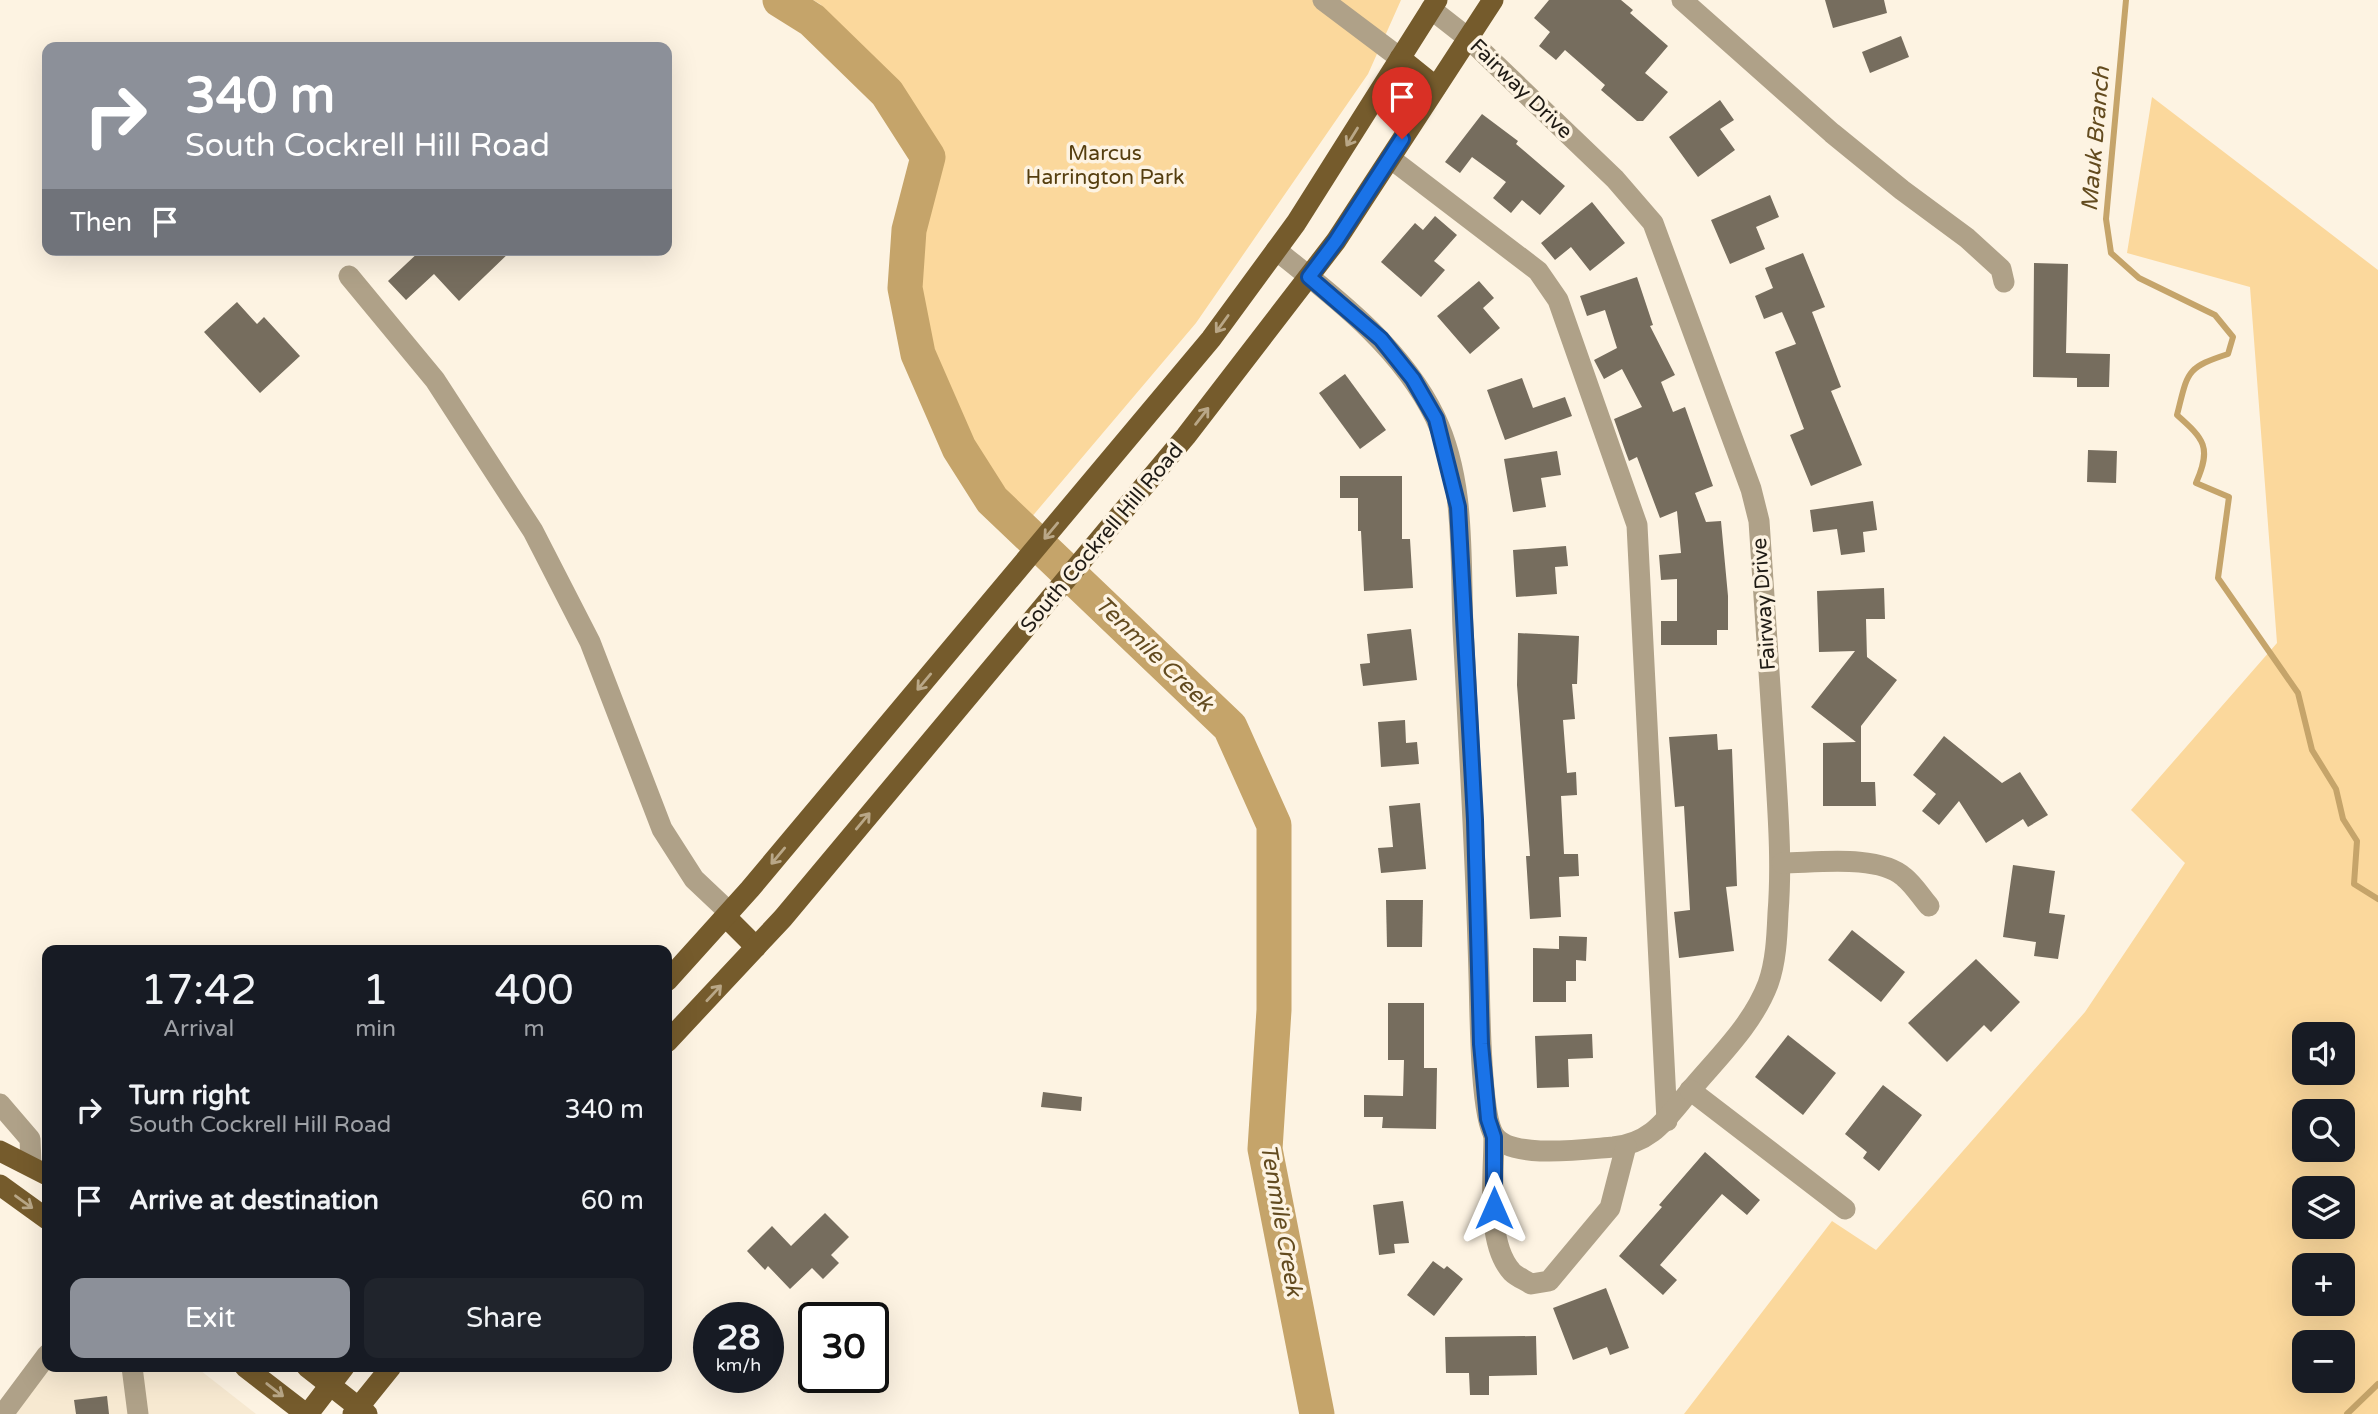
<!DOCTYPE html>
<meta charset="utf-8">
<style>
:root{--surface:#171b24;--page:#20242c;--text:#f1f3f6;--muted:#9ea1a6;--accent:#8c9099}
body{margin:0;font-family:"Varela Round",sans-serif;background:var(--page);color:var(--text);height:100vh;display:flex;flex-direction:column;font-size:26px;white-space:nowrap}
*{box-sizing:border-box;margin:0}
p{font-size:23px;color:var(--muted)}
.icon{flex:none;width:38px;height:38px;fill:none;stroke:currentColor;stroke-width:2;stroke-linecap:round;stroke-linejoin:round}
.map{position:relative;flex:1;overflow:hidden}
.details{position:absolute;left:42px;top:945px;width:630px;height:427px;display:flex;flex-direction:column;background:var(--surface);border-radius:14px;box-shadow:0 7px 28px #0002}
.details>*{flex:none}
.hud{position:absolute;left:42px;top:42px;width:630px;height:214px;border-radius:14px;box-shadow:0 7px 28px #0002;background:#8c9099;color:#fff;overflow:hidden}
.buttons{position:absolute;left:2292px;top:1022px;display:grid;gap:14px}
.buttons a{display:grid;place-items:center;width:63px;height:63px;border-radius:14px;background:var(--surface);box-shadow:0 7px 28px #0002;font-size:35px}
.speed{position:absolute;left:693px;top:1302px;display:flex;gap:14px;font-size:35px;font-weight:700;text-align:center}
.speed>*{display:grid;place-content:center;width:91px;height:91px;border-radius:50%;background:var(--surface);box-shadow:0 7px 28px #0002;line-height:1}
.speed small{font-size:18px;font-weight:400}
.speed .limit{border:4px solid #111;border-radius:10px;background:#fff;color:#111}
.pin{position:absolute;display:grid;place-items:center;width:60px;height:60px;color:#fff;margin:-72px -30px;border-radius:50% 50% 50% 0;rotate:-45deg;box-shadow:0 0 7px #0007}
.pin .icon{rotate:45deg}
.me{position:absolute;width:77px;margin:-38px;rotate:0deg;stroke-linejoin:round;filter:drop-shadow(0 0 5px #0008)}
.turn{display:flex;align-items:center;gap:24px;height:147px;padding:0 28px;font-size:32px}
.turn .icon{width:91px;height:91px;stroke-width:2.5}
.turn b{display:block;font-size:49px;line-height:60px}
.then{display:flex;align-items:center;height:66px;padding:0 28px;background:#0003;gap:14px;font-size:26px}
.eta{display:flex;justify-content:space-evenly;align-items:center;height:119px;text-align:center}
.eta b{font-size:42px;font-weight:600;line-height:49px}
.primary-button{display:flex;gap:14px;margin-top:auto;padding:14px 28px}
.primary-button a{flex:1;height:80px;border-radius:14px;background:var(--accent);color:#fff;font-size:28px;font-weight:600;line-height:80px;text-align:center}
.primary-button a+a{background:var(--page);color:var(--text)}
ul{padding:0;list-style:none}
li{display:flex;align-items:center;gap:21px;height:91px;padding:0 28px}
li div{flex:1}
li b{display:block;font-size:26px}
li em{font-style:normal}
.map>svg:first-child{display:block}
.built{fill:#f7e9d1}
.green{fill:#fbd89c;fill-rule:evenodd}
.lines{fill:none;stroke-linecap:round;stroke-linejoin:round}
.stream{stroke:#c5a46a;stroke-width:6}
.river{stroke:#c5a46a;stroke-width:35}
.building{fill:#766d5e}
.minor{stroke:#afa188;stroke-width:21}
.major{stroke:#755b2c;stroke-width:21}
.oneway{stroke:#b9a787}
.route-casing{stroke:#114b97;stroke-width:18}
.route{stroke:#1a73e8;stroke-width:12}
.labels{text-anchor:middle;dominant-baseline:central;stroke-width:7;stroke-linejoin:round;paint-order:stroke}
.street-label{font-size:21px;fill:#1f1b15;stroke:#fdf3e2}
.park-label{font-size:21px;fill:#553e0f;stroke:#fdf3e2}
.water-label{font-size:23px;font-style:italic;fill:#634b1f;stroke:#fdf3e2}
</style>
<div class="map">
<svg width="2378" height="1414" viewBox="0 0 2378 1414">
<rect width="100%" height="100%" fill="#fdf3e2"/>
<!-- built -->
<path class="built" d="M47,1367h149l60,47h-250z"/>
<!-- green -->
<g class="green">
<path d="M813,0h588l-33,74 -172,249 -166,196 -33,-31 -70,-135 -14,-61 7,-55 18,-80 -42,-69 -76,-84z"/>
<path d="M2152,97l226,173v1144h-694l148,-193 44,29 209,-238 100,-149 -54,-53 146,-167 -27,-356 -123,-34zM2343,1034v39h-38v-39zM2305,1111h38v39h-38zM2343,1188v39h-38v-39zM2343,1265v39h-38v-39zM2305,1342h38v39h-38z"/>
</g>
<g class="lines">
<!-- stream -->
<g class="stream">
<path d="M2126,0l-20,219 5,34 28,25 76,37 18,22 -5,17c-43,14 -40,18 -51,61 27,24 35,32 19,68l33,14 -11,81 80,115 14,57 24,39 7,30 14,22 -3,43 24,15"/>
<path d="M2347,1414l31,-30"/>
</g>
<!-- river -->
<path class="river" d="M780,0l32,20 75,73 41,64 -19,73 -4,58 13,66 41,94 33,52 238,227 44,98v185l-9,139 52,265"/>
</g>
<!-- building -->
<g class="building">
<path d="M1549,0h72l12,10 -3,3 38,33 -23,27 23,19 -25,29h-6l-36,-31 4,-5 -40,-35 -9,10 -17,-14 11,-14 -16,-14z"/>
<path d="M1825,0h59l3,13 -54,15z"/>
<path d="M1901,36l8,21 -39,16 -8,-21z"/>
<path d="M1720,100l14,20 -14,9 15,21 -37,27 -29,-40z"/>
<path d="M1482,114l36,27 -2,3 49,42 -25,29 -18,-15 -11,13 -18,-15 13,-16 -34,-25 -12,16 -15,-11z"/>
<path d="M1770,195l9,22 -23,10 9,22 -35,15 -19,-44z"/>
<path d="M1592,202l33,41 -35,28 -19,-24 -16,13 -14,-17z"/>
<path d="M1435,216l22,19 -23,26 11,9 -24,27 -40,-35 34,-39 8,7z"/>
<path d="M421,250h91l-53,51 -25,-27 -28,26 -18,-19z"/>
<path d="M1803,253l22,54 -13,5 29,75 -10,4 31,74 -51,21 -21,-51 14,-6 -29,-77 21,-8 -14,-32 -18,7 -9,-23 18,-8 -8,-20z"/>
<path d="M2034,263l34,1 -2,89 44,1 -1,33h-32v-9l-44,-1z"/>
<path d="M1637,277l16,48 -3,1 25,49 -14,7 12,30 12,-5 28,79 -18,7 11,29 15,-1 7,75v34h-11v15h-56v-24h16v-42l-16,1 -2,-25 22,-2 -4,-42 -17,7 -23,-61 -8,4 -3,-8 -12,-34 28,-12 -20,-38 -18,10 -10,-19 23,-12 -12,-38 -18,6 -7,-20z"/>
<path d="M1479,281l15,17 -11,10 17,20 -30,26 -33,-38z"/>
<path d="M237,302l20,22 7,-7 36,39 -40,37 -56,-61z"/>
<path d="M1345,374l41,56 -26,19 -41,-56z"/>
<path d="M1522,378l11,30 32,-11 7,19 -67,24 -18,-50z"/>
<path d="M2088,450l29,1 -1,32 -29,-1z"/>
<path d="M1557,451l4,24 -20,3 5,29 -33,5 -9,-53z"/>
<path d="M1340,476h62v63h8l3,49 -49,3 -3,-60h-3v-33h-18z"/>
<path d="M1873,501l4,29 -14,2 2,20 -24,3 -4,-26 -24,3 -3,-22z"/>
<path d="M1566,546l2,20 -13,1 2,27 -41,3 -3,-47z"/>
<path d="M1884,588l1,31h-19l1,38 30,23 -36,46v56h14l1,24h-53v-63l33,-1 -45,-35 44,-56 -36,1 -2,-61z"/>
<path d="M1411,629l6,51 -54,6 -3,-22 10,-1 -3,-29z"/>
<path d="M1518,633l61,3 -2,48h-5l3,35 -12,1 4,53 9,-1 1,23 -16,1 3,58h14l1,22 -20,1 2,40 -31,2 -4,-63h4l-13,-171z"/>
<path d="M1405,720l1,23 11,-1 2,22 -38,3 -3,-45z"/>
<path d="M1717,734l1,16 14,-1 5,137 -11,1 8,64 -55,7 -5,-46 16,-2 -6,-104 -9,1 -6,-70z"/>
<path d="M1944,736l58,47 18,-11 28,43 -20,12 -5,-8 -37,24 -27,-42 -20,24 -17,-14 14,-17 -23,-19z"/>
<path d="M1420,803l6,66 -45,4 -3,-25 15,-1 -4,-41z"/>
<path d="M2013,865l42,6 -6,42 16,2 -7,44 -24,-3 2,-14 -33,-5z"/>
<path d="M1386,900h37l-1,47h-35z"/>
<path d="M1852,930l53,42 -24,30 -53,-42z"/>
<path d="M1559,936l28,1 -1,24 -10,-1v21h-10v21h-33v-54l26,1z"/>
<path d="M1976,959l44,43 -29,30 -7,-7 -37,37 -39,-39z"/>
<path d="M1388,1003h36v65h13l-1,61 -54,-1 1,-11h-19v-22l39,1 1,-36h-16z"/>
<path d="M1592,1034l1,24 -25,1 1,28 -32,1 -2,-52z"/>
<path d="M1788,1035l48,38 -33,42 -48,-38z"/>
<path d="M1883,1085l39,30 -43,56 -16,-13 4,-6 -22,-18z"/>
<path d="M1043,1092l39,5 -1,14 -40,-4z"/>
<path d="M1705,1152l55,48 -13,15 -25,-21 -62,71 17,15 -14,15 -44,-39 43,-49 -3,-2z"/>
<path d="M1403,1201l6,42 -15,1 1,9 -16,2 -6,-50z"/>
<path d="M825,1213l24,24 -18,18 8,8 -16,16 -11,-11 -22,21 -22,-23 -3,4 -18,-19 25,-25 19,20z"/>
<path d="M1433,1261l11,8 3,-3 16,13 -29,37 -27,-21z"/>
<path d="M1606,1288l23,60 -19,7 -3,-8 -34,13 -20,-52z"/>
<path d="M1536,1336l1,39 -48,1v19h-19l-1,-22h-23l-1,-36z"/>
<path d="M107,1396l2,18h-33l-2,-14z"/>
</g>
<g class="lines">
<!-- minor -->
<g class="minor">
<path d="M1323,0l77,58"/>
<path d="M1682,0l150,133 70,57 65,48 34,31 3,13"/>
<path d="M1390,158l148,113 20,29 79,225 30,596"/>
<path d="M1276,250c60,48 125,97 159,167 31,65 25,141 28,211 6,116 13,231 16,348 1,30 1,138 15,159 16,25 92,14 119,12 39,-4 53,-28 76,-55 28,-34 63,-66 79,-108 8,-22 9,-48 10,-71 4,-51 0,-100 -3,-151 -5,-80 -11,-161 -16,-241l-8,-32 -98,-266 -38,-44 -147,-141 -37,-29"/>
<path d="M349,276l86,104 98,151 57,111 72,187 32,50 36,34"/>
<path d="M1782,863c33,0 96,-9 122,14 10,8 17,20 25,29"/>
<path d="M1690,1090l155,119"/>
<path d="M0,1104l30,35 1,25"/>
<path d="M1494,1137c0,37 -9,106 18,135 5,5 13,8 19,12l18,-3 61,-73 16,-62"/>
<path d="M132,1367l6,47"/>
<path d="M3,1414l44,-59"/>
</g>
<!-- major -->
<g class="major">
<path d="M1400,58l36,29"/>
<path d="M726,917l30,30"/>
<path d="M667,981l83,-92 461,-550 85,-116 141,-223"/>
<path d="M667,1042l116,-124 403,-482 150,-195 157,-241"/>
<path d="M0,1151l47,24"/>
<path d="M0,1185l47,34"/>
<path d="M245,1367l61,47"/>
<path d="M307,1367l60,47"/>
<path d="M308,1414l36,-47"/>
<path d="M353,1414l38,-47"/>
</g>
</g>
<!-- one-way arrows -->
<defs><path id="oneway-shaft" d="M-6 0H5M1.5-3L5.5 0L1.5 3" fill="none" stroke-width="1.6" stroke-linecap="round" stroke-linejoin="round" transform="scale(1.75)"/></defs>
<g class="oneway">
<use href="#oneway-shaft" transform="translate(1352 137) rotate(122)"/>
<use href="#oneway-shaft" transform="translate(1222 324) rotate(126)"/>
<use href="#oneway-shaft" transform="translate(1202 416) rotate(-52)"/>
<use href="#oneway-shaft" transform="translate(1051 531) rotate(130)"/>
<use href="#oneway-shaft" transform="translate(924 682) rotate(130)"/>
<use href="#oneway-shaft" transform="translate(863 821) rotate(-50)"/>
<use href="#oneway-shaft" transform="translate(778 856) rotate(130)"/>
<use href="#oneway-shaft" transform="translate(714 993) rotate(-47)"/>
<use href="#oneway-shaft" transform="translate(24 1202) rotate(36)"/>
<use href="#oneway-shaft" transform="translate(275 1390) rotate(38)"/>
</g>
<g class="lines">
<defs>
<path id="route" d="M1402,139l-66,102 -27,36 72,62 32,40 23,40 22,88 17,313 6,224 7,75 6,18v71"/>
</defs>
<!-- route casing -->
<use href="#route" class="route-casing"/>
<!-- route -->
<use href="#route" class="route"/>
</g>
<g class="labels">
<!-- street labels -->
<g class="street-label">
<text transform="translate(1521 89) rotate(44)">Fairway Drive</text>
<text transform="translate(1102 538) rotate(-50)">South Cockrell Hill Road</text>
<text transform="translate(1764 604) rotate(-94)">Fairway Drive</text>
</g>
<!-- park labels -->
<g class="park-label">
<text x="1105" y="153">Marcus<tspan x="1105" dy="24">Harrington Park</tspan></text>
</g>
<!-- water labels -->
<g class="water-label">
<text transform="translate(2096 139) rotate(-85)">Mauk Branch</text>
<text transform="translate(1154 654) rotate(44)">Tenmile Creek</text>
<text transform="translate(1281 1220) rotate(80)">Tenmile Creek</text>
</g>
</g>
</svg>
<div class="buttons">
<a><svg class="icon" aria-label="sound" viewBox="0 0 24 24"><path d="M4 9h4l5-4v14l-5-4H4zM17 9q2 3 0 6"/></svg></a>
<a><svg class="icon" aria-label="search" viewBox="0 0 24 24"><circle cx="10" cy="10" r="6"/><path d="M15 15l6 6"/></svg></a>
<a><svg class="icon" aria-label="layers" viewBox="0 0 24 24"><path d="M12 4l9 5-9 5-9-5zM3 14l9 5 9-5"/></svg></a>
<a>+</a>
<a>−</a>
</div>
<div class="speed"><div>28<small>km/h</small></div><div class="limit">30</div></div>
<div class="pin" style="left:1402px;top:139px;background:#d93025"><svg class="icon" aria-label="arrive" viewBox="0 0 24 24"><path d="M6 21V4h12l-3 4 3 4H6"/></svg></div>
<svg class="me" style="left:1494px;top:1208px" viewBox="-20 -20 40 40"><path d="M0-17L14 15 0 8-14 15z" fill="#1a73e8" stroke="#fff" stroke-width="4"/></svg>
<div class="hud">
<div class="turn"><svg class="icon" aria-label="right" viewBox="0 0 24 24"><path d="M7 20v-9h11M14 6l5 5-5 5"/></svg><div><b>340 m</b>South Cockrell Hill Road</div></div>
<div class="then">Then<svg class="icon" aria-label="arrive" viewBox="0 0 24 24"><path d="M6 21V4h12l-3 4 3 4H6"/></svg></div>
</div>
<section class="details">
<div class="eta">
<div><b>17:42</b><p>Arrival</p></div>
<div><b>1</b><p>min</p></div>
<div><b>400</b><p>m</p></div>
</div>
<ul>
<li><svg class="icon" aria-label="right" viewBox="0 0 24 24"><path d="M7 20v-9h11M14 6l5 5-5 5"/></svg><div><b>Turn right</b><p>South Cockrell Hill Road</p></div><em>340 m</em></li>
<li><svg class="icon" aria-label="arrive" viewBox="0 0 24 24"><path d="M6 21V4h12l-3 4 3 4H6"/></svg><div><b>Arrive at destination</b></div><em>60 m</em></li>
</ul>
<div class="primary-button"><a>Exit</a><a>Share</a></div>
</section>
</div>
